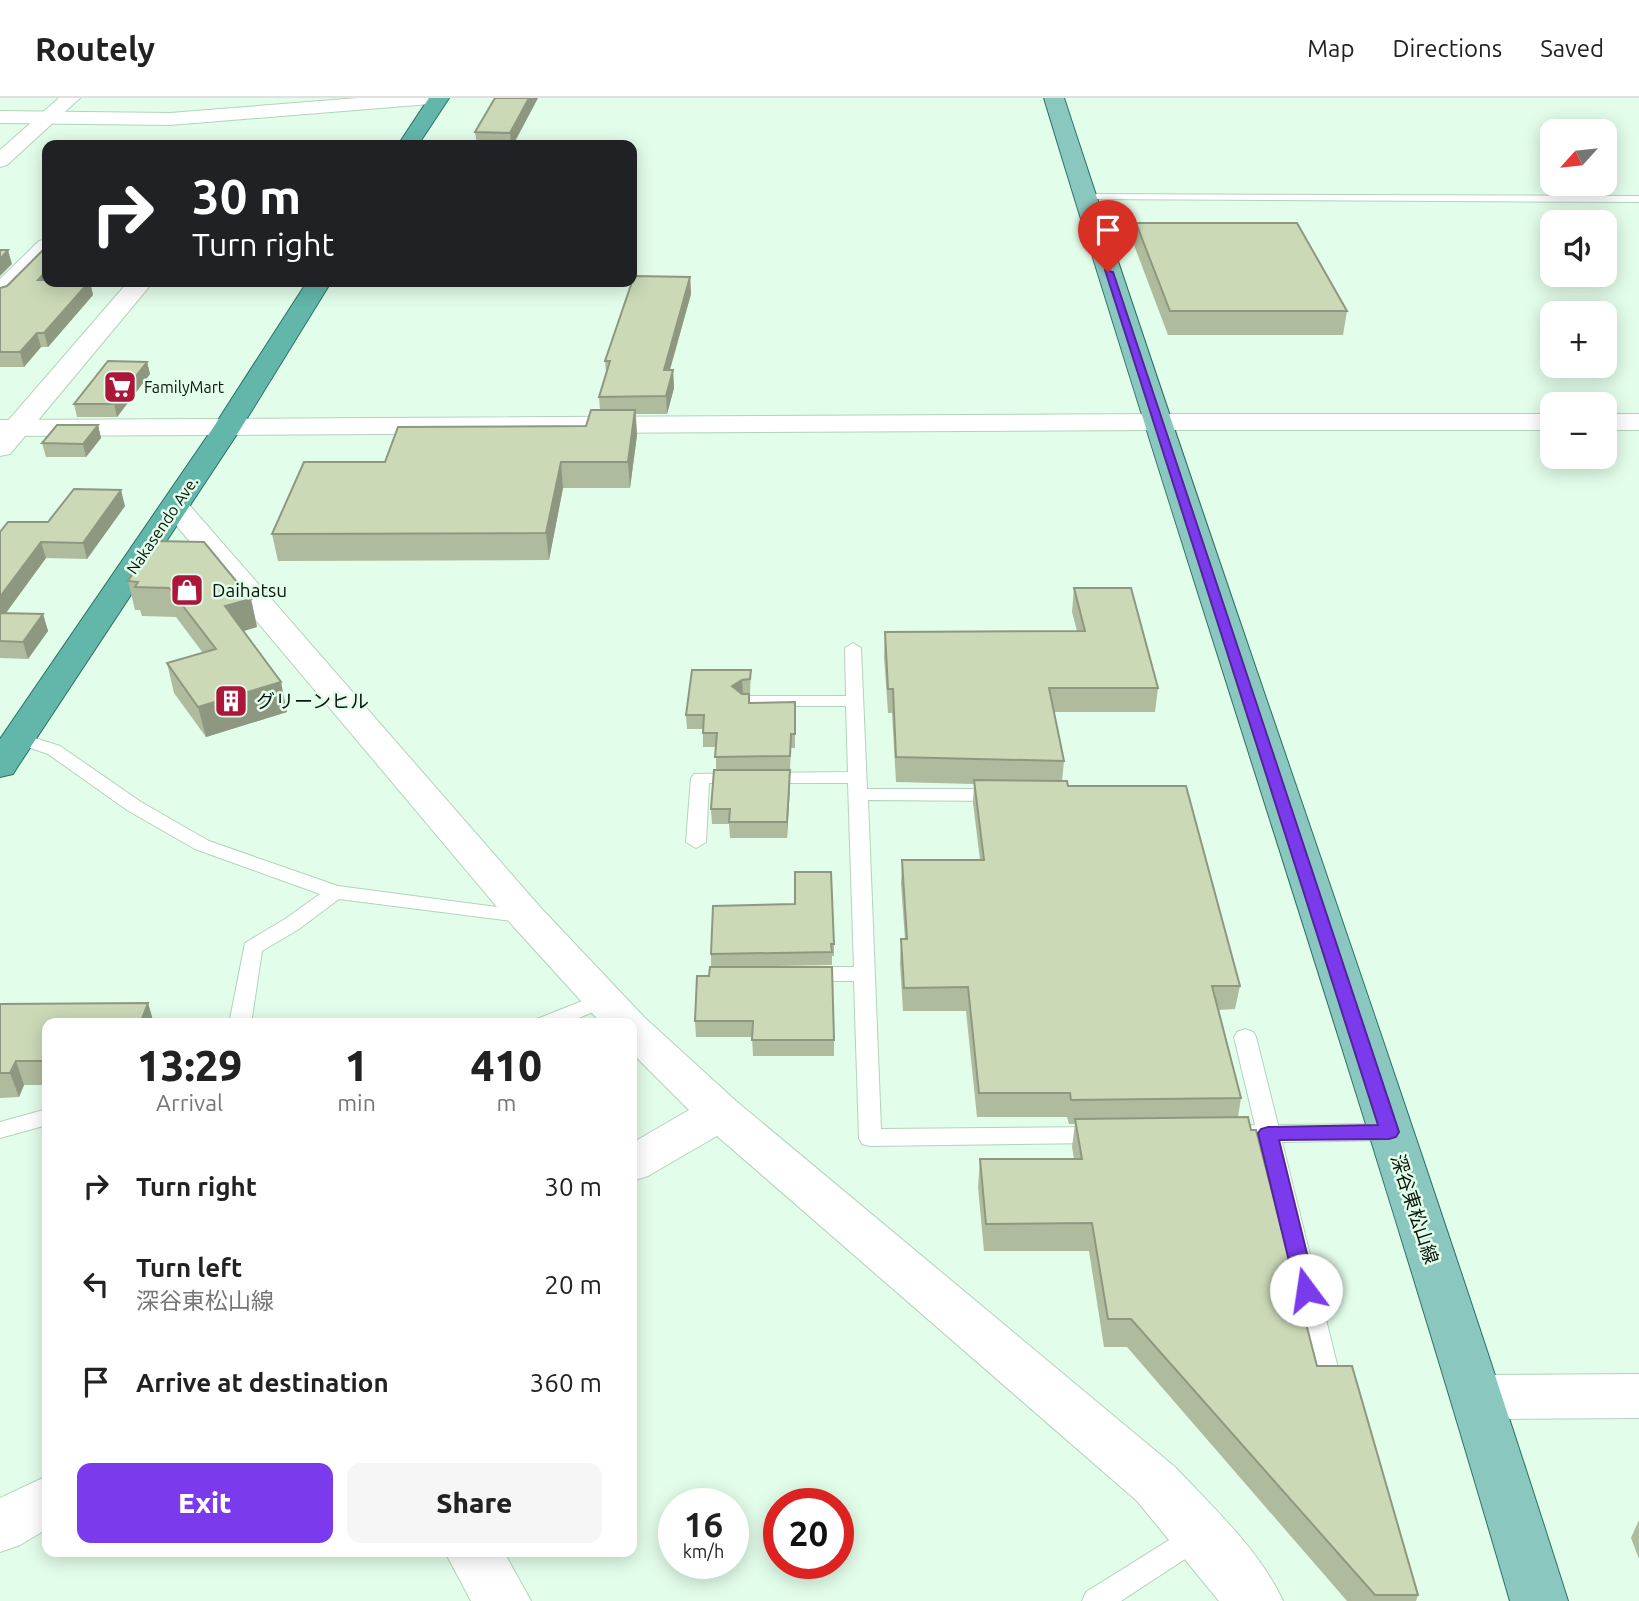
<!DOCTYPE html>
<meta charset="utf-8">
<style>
:root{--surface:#fff;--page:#f6f6f6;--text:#222;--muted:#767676;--line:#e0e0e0;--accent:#7c3aed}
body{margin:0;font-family:Ubuntu,"Noto Sans JP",sans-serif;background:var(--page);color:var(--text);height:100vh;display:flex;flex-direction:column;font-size:26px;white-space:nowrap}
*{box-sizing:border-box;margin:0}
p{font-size:23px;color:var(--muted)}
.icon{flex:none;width:38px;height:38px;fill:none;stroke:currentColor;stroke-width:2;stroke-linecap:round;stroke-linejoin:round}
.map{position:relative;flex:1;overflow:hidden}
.panel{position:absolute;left:42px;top:920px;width:595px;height:539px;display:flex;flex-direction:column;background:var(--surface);border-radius:14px;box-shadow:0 4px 18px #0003}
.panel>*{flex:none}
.top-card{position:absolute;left:42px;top:42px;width:595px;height:147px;border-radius:14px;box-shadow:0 4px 18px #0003;background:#202124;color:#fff;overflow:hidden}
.needle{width:46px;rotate:243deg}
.fabs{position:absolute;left:1540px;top:21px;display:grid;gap:14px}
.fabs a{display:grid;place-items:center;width:77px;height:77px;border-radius:14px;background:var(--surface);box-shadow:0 4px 18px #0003;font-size:35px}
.speed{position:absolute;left:658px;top:1390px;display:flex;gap:14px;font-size:35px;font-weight:700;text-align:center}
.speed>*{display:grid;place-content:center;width:91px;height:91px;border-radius:50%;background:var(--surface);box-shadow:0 4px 18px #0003;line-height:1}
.speed small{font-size:18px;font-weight:400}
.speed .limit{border:10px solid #d22;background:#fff;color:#111}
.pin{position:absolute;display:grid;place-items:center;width:60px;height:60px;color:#fff;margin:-72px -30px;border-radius:50% 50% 50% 0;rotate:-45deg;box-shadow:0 0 7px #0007}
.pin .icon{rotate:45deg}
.me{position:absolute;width:77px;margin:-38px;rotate:346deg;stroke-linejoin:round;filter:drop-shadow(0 0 5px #0008)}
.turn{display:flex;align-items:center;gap:24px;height:147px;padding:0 35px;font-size:32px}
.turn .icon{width:91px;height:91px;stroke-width:2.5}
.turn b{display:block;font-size:49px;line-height:60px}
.eta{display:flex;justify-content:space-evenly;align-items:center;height:119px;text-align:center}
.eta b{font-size:42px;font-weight:800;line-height:49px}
.button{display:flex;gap:14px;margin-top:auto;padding:14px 35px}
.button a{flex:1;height:80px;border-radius:14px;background:var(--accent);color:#fff;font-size:28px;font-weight:800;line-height:80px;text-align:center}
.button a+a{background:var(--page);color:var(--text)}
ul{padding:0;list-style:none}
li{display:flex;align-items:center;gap:21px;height:98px;padding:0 35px}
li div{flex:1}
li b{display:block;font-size:26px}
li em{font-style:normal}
header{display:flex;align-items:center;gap:42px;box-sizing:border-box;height:98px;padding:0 35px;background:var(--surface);border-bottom:2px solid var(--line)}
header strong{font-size:33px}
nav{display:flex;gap:38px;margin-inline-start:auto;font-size:24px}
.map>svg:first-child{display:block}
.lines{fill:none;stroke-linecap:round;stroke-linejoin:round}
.service-casing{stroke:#b2d3bb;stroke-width:2}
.minor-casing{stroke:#b2d3bb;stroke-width:2}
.tertiary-casing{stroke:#b2d3bb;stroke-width:2}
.primary-casing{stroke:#2a7264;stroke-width:2}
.trunk-casing{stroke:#2a7264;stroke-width:2}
.service{fill:#fff;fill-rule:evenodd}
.minor{fill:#fff;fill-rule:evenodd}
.tertiary{fill:#fff;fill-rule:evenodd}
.primary{fill:#8ac8bf;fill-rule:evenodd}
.trunk{fill:#63b6aa;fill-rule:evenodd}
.wall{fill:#afbb9d}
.shaded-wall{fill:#8e9880}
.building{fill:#cbd9b7;stroke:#8e9880;stroke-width:2}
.route{fill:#7c3aed;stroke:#51269a;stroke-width:2}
.labels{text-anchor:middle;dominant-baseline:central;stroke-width:5;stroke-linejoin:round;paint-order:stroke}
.far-poi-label{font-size:16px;fill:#08140c;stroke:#e2fde9;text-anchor:start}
.far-street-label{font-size:16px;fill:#08140c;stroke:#e2fde9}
.poi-label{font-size:19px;fill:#08140c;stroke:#e2fde9;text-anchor:start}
.street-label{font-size:19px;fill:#08140c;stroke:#e2fde9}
</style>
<header>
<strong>Routely</strong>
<nav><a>Map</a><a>Directions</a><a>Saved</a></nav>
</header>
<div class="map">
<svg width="1639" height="1503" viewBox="0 0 1639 1503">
<rect width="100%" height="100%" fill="#e2fde9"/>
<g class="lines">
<defs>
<g id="service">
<path d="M1085,96l554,2v6l-558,-3v-4z"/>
<path d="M853,545l8,5 6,141h130l9,6 -9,6 -129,-1 13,329 217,-2 8,2 3,6 -3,6 -8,2 -228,3 -8,-2 -3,-6 -5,-157h-49l-7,-2 -3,-5 3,-5 7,-2h49l-6,-184h-139l-3,59 -10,6 -10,-6 5,-64 3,-4 154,-2 -2,-66h-102l-9,-5 9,-5h102l-1,-48z"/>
<path d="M19,635l41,13 81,56 68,39 129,45 189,25 7,1 3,5 -3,5 -7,1 -188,-24 -40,30 -37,22 -11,73h-22l16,-81 40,-24 35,-25 -125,-45 -68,-39 -79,-56 -35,-12 -3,-4z"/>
<path d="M602,895l7,2 4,5 -4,5 -44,19h-31l3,-5z"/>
<path d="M1245,931l8,3 3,5 22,88 111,-1 8,2 3,6 -3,6 -8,2 -107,2 56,226 -4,8 -9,3 -9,-3 -4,-8 -53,-226 -34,-2 -3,-6 3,-6 30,-3 -21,-88 3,-5z"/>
<path d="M47,1011v16l-47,13v-16z"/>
<path d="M1198,1424l10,4 4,9 -4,9 -87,57h-39l4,-9z"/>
</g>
<g id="minor">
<path d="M358,0h82l-10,6 -260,21 -170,-2v-12l170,2z"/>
<path d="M47,141v20l-38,39 -9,2v-21l39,-38z"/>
<path d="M128,184h25l-143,172 -10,2v-26z"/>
<path d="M1156,316h396v16h-396l-10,-2 -4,-6 4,-6z"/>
<rect x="1605" y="316" width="34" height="16"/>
<path d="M175,399l10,3 356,408 103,109 92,84 439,366c37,39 86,85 108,134h-64l-82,-100 -420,-365 -69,40 -16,5v-38l57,-33 -57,-57v-29h-30l-89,-98 -348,-414 -5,-6 5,-6z"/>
<path d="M1639,1276v44l-162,1 -19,-6 -7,-16 7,-16 19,-6z"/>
<path d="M47,1378v53l-27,16 -20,7v-54z"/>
<path d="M445,1454h59l27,49h-60z"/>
</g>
<g id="tertiary">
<path d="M59,0h21l-73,67 -7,2v-17z"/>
<path d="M1156,316l10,2 4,6 -4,6 -10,2 -1156,6v-16z"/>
</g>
<path id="primary" d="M1044,0h20c164,502 344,999 504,1503h-58c-146,-504 -314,-1001 -466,-1503z"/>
<g id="trunk">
<path d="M429,0h20l-31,47h-20z"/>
<path d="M307,184h24l-90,146 -223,338 -5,8 -13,3v-38l213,-311z"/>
</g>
</defs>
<!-- service casing -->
<use href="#service" class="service-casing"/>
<!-- minor casing -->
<use href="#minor" class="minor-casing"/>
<!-- tertiary casing -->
<use href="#tertiary" class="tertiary-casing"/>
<!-- primary casing -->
<use href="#primary" class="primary-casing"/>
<!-- trunk casing -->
<use href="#trunk" class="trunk-casing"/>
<!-- service -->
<use href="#service" class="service"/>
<!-- minor -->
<use href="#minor" class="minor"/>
<!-- tertiary -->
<use href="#tertiary" class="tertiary"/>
<!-- primary -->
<use href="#primary" class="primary"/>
<!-- trunk -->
<use href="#trunk" class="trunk"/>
</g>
<!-- wall -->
<g class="wall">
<path d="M495,0h43l-25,47h-36l-2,-13z"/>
<path d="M1136,125l211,88 -4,24h-175l-34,-90z"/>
<path d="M690,179l1,17 -21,76h3l1,18 -7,26h-31l1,21 -7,53h-67l-14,72 -271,1 -6,-27 113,-72 201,-36 14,-16 -1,-13 7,-24 -1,-12z"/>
<path d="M47,184h43l3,13 -45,52h-7l-17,20h-24v-79z"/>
<path d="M147,264l3,12 -33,43h-40l-3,-13z"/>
<path d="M98,327l3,13 -15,19h-40l-4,-14z"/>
<path d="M125,408l-38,53 -41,-1 -40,55 37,1 5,17 -20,28 -28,-1v-126z"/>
<path d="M154,443l97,58 6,28 -14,4 44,81 -81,25 -32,-44 -7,-30 36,-10 -27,-36 -34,-1 -2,-6h-5l-7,-29z"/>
<path d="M1074,490l84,100 -3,24h-101l10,49 -2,20 6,5 172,200 -5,23 -16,1 22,88 -3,19 79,249 101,229 -2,6h-69l-220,-254h-23l-15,-96h-105l-6,-64 2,-28h94l-2,-12 3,-23h-6l-2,-7h-90l-11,-106h-63l-3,-48 1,-24h4l-4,-55 1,-24h78l-7,-57 1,-19 -78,-2 -4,-69h-4l-4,-57 1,-24 192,-1 -5,-19z"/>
<path d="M751,572l-1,23 -8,1h7v9l46,-1v46h-4l-1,22h-13h13l-3,68h-57l-1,-14h-17l-1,-15 5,-39v-23h-13v-18h-16l-1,-14z"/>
<path d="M834,846v12h-2v9l-107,2 109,73v16h-81l-1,-19h-56l-1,-16 14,-45 2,-9v-13z"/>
<path d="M148,905l6,21h-107v61h-23l-5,12 -19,1v-94z"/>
<path d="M1639,1422v39l-8,-21z"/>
</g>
<!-- shaded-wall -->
<g class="shaded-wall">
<path d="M529,0h9l-25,47h-2l-1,-12z"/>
<path d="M8,152l4,14 -12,12v-17z"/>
<path d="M47,172v12l-9,-2z"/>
<path d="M690,179l1,17 -26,93 -1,-17z"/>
<path d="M89,184h1l3,13 -45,52 -4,-14z"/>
<path d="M37,235l4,14 -17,20 -4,-15z"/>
<path d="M147,264l3,12 -33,43 -3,-13z"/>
<path d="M673,272l1,18 -7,26 -1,-18z"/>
<path d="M635,312l2,25 -7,53 -2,-26z"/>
<path d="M98,327l3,13 -15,19 -3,-13z"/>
<path d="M561,364l2,26 -14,72 -3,-27z"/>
<path d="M121,392l4,16 -38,53 -4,-16z"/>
<path d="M41,444l5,16 -46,63v-24z"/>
<path d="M251,501l6,28 -26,8 -6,-29z"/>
<path d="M43,516l5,17 -20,28 -5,-17z"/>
<path d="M742,582l1,14 -10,6 -1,-14z"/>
<path d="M281,584l6,30 -81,25 -8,-30z"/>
<path d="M790,672v16l-3,52v-16z"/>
<path d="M148,905l6,21h-14z"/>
<path d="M16,963l8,24 -5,12 -9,-24z"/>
</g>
<!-- building -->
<g class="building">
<path d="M495,0h34l-19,35 -35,-1z"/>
<path d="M1136,125h161l50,88h-177z"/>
<path d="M0,152h8l-8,9z"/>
<path d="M42,153h5v19l-9,10h9v2h42l-45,51h-7l-17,19h-20v-64l7,-2z"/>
<path d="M634,178l56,1 -26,93h9l-7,26 -67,1 11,-36h-5z"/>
<path d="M108,263l39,1 -33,42h-40z"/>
<path d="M591,312h44l-7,52h-67l-15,71 -274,1 32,-72h81l13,-35 188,-1z"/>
<path d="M57,327h41l-15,19 -41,-1z"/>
<path d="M74,391l47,1 -38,53 -42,-1 -41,55v-65l8,-10h40z"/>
<path d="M154,443l50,1 47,57 -26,7 56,76 -83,25 -31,-44 49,-14 -47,-61 -34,-1 3,-5 -10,-1z"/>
<path d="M1074,490h57l27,100h-109l15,73 -168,-4 -3,-68h-5l-3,-57 200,-1z"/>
<path d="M0,515l43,1 -20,28 -23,-1z"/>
<path d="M692,572h59l-1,9 -8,1 -10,6 10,8h7v9l46,-1v32h-4l-1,22 -75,1 2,-24h-14l1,-18h-18z"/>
<path d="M714,672h76l-3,52h-58l1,-13h-19z"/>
<path d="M974,682l93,1 1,5h118l54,200h-28l29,112 -170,2 -1,-7h-91l-11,-106 -64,1 -3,-49h6l-5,-79h82z"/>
<path d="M795,774h36l3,72h-3l1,8 -121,2 2,-48 82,-2z"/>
<path d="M710,869h122l2,73h-82l1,-19h-58l2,-45h12z"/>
<path d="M148,905l-8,21h-93v33l-1,4h-30l-6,12h-10v-69z"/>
<path d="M1248,1019l3,13h5l61,236h35l66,229h-43l-244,-276h-23l-16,-96 -106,1 -6,-65h102l-7,-40z"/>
</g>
<!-- route -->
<path class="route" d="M1105,172l8,2 286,860 -3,5 -7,2 -110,1 37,150 -3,6 -7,2 -7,-2 -3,-6 -38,-157 3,-4 7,-2 110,-2z"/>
<!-- icons -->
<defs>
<symbol id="supermarket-square" viewBox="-11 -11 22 22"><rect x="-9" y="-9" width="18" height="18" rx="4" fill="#ac1638" stroke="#e2fde9"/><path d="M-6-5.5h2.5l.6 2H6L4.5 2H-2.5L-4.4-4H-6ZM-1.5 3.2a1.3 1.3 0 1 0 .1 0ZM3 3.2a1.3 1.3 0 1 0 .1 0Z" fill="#fff"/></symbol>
<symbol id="shop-square" viewBox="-11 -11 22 22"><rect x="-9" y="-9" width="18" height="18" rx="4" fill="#ac1638" stroke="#e2fde9"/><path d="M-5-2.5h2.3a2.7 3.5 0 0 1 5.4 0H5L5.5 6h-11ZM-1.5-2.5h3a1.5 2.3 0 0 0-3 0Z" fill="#fff"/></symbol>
<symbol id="building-square" viewBox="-11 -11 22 22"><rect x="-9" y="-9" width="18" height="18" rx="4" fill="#ac1638" stroke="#e2fde9"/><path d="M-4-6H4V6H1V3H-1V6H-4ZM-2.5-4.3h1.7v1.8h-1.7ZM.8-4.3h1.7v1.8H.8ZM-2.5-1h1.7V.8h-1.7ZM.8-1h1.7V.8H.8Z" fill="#fff"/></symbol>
</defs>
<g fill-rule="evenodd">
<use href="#supermarket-square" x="101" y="270" width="38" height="38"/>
<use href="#shop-square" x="168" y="473" width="38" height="38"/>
<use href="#building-square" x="212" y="584" width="38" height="38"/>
</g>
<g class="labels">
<!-- far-poi labels -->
<g class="far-poi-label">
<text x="144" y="289">FamilyMart</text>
</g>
<!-- far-street labels -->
<g class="far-street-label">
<text transform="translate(162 427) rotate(-56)">Nakasendo Ave.</text>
</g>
<!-- poi labels -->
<g class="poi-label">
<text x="212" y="492">Daihatsu</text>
<text x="256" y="603">グリーンヒル</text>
</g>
<!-- street labels -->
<g class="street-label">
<text transform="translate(1415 1111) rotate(72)">深谷東松山線</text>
</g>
</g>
</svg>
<div class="fabs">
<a><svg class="needle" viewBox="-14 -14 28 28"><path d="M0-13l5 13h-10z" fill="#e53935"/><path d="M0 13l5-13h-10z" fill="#767676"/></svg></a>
<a><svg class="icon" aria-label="sound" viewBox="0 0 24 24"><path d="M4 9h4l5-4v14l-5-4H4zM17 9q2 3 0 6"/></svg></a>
<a>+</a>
<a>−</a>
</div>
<div class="speed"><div>16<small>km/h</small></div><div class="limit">20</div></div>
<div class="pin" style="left:1108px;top:174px;background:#d93025"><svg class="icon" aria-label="arrive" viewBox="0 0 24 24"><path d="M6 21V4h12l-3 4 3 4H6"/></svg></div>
<svg class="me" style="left:1306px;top:1192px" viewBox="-20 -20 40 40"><circle r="19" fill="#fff"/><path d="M0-13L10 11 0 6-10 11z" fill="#7c3aed"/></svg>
<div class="top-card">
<div class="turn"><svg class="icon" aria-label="right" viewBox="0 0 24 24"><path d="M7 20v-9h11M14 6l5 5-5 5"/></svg><div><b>30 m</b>Turn right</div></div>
</div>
<section class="panel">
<div class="eta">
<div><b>13:29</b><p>Arrival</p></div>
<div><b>1</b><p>min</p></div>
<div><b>410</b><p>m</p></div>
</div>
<ul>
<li><svg class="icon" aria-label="right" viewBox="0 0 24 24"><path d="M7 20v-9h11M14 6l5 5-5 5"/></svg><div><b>Turn right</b></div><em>30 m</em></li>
<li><svg class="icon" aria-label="left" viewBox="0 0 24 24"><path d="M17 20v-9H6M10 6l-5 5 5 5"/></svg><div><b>Turn left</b><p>深谷東松山線</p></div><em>20 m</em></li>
<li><svg class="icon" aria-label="arrive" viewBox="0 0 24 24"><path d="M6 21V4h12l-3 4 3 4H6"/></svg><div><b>Arrive at destination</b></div><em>360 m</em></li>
</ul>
<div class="button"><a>Exit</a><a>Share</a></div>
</section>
</div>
